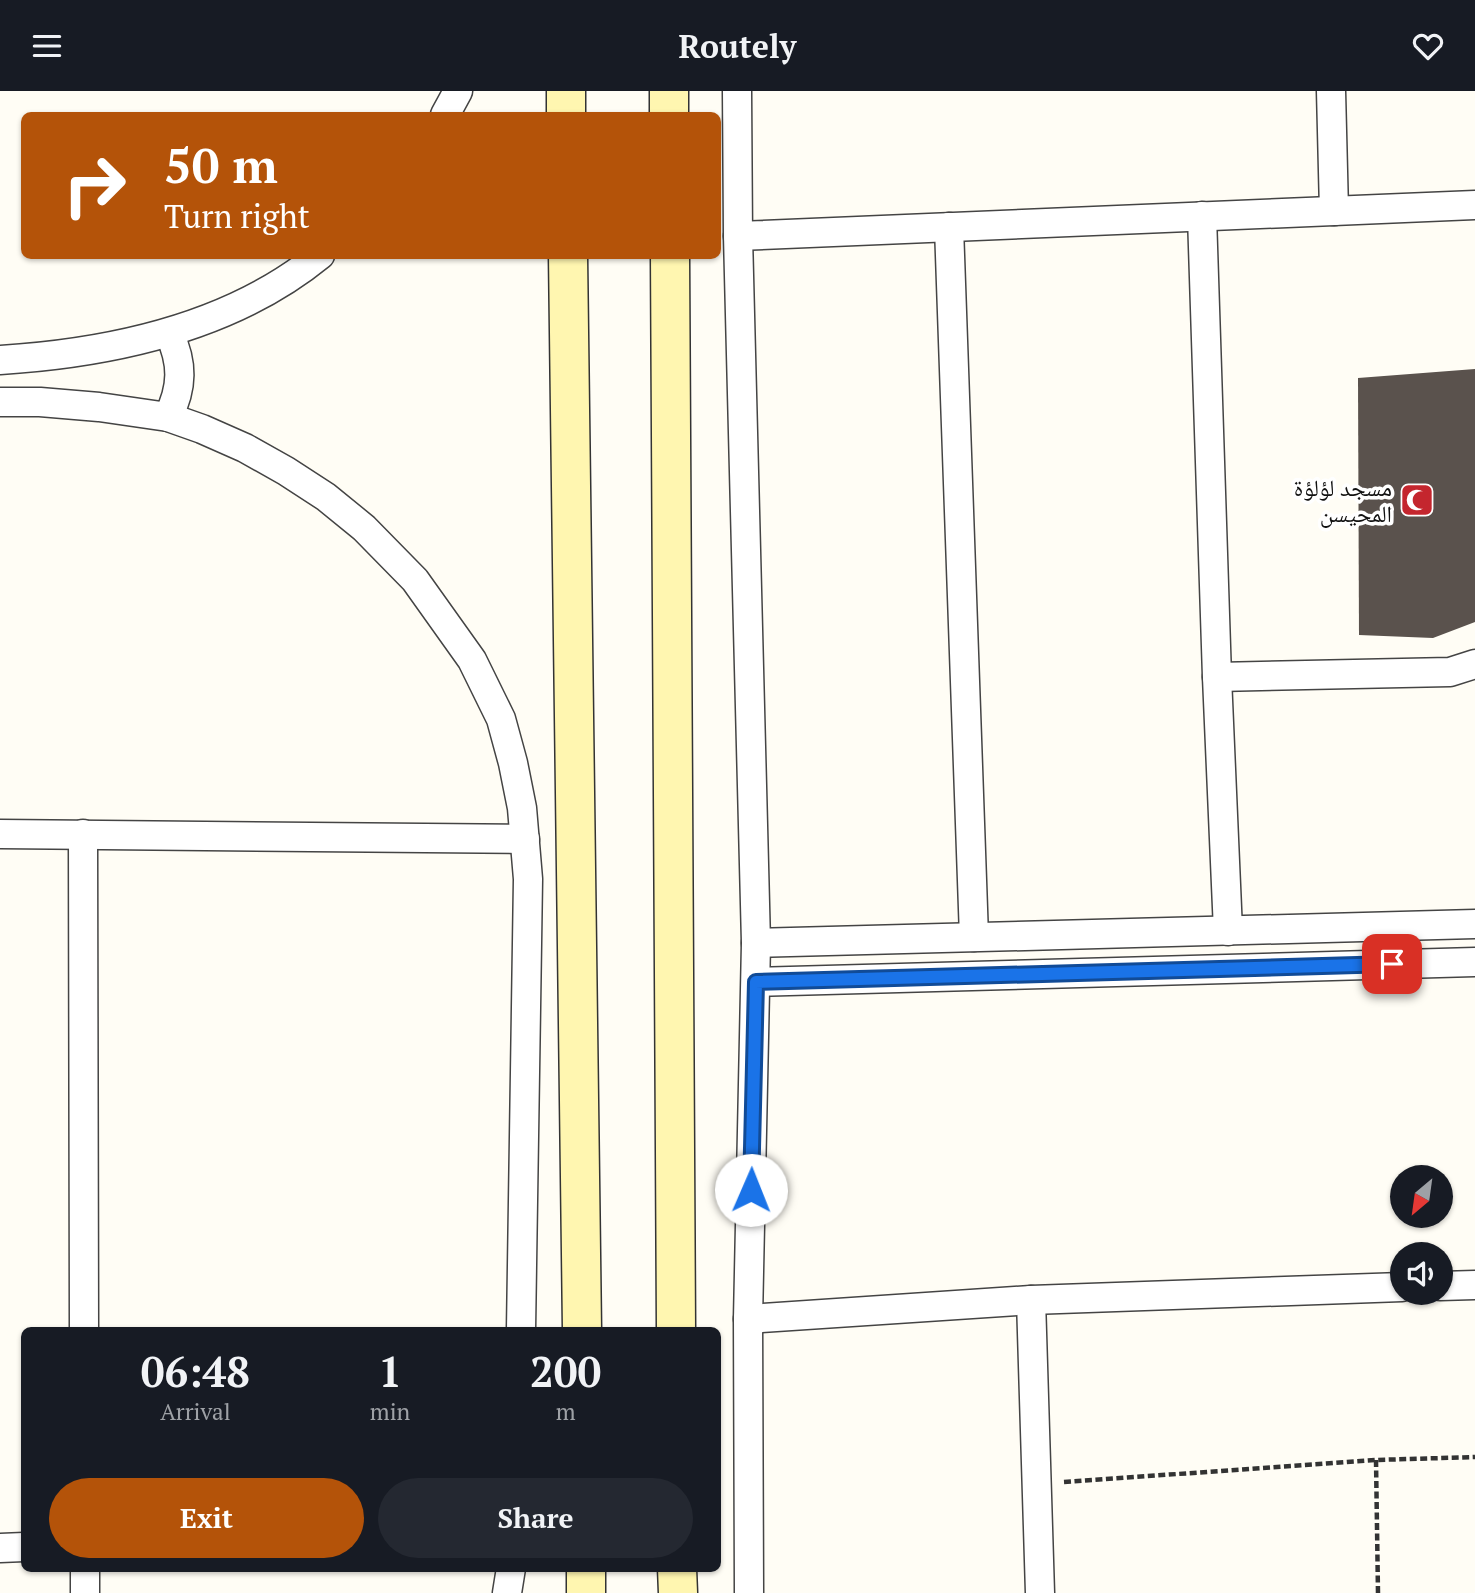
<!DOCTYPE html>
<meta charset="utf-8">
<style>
:root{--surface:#171b24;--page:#242831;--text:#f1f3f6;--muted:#9ea1a6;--accent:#b45309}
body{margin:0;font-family:"PT Serif","Noto Naskh Arabic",serif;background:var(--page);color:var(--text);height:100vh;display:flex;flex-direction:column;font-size:26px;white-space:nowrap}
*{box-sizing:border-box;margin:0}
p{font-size:23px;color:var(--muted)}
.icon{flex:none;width:38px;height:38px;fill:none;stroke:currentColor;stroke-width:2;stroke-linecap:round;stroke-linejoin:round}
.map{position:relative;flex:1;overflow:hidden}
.panel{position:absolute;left:21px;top:1236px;width:700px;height:245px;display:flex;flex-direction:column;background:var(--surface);border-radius:10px;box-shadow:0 2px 5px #0004}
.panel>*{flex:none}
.hud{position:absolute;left:21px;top:21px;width:700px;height:147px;border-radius:10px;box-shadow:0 2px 5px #0004;background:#b45309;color:#fff;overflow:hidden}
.needle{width:46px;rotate:209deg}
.tools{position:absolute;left:1390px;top:1074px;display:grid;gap:14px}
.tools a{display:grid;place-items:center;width:63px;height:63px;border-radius:50%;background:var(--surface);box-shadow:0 2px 5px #0004;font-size:35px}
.pin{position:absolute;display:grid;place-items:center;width:60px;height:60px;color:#fff;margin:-30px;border-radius:14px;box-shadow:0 4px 10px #0006}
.me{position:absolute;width:77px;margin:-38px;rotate:1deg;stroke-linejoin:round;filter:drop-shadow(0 0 5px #0008)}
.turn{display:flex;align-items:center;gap:24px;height:147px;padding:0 28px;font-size:32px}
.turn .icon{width:91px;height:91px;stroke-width:2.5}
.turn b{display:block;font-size:49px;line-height:60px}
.eta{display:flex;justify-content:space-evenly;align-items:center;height:119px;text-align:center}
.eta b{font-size:42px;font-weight:600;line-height:49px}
.primary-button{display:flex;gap:14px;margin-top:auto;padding:14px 28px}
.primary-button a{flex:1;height:80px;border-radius:42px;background:var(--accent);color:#fff;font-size:28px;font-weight:600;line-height:80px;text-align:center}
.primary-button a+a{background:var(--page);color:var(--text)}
header{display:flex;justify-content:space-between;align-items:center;height:91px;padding:0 28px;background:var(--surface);font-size:32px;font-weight:600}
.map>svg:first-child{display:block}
.building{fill:#5a524d}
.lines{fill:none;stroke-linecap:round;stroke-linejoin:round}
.street-casing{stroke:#444;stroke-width:31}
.secondary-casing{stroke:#333;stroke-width:41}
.path{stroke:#333;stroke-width:4.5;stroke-dasharray:7 3.5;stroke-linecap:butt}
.street{stroke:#fff;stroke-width:28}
.secondary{stroke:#fff6b0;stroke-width:38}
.route-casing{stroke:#114b97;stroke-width:18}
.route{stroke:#1a73e8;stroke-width:12}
.labels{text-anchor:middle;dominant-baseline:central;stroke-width:7;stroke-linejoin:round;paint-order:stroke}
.poi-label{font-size:23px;fill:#111;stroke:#fff;text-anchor:end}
</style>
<header><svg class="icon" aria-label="menu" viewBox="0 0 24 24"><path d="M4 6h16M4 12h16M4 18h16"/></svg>Routely<svg class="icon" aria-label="heart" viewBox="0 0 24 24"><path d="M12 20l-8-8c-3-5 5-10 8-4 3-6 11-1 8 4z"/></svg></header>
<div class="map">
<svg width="1475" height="1502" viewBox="0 0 1475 1502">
<rect width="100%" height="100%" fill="#fffdf5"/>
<!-- building -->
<path class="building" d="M1475,278v253l-42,16 -74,-3 -1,-257z"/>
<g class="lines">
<defs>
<g id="street">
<path d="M737,0l1,145 18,707 -8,376 1,274"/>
<path d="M1331,0l3,120"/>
<path d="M445,24l13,-24"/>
<path d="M1202,125l15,461 11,254"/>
<path d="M949,136l25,710"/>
<path d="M738,145l737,-31"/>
<path d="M0,269c112,-7 231,-32 320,-105"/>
<path d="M0,311h40l59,5 69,10 34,12 43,19 41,23 40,26 38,31 51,52 57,80 29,59 12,44 9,45 6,71 -7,451"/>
<path d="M168,326c15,-30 15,-54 1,-84"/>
<path d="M1217,586l233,-5 25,-8"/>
<path d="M0,743l525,5"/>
<path d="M83,743l1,496"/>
<path d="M756,852l719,-19"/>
<path d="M756,891l719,-20"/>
<path d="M1440,1195l35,-1"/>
<path d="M1031,1209l9,293"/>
<path d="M748,1228l283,-19 371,-13"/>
<path d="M0,1457l24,-1"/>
<path d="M85,1477v25"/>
<path d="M507,1502l4,-25"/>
</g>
<g id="secondary">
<path d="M566,0v24"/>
<path d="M669,0v24"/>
<path d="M568,164l14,1075"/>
<path d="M670,164l6,1075"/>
<path d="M586,1477v25"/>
<path d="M677,1477l1,25"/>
</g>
</defs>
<!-- street casing -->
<use href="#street" class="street-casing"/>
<!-- secondary casing -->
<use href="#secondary" class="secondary-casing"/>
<!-- path -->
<g class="path">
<path d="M1376,1369l2,133"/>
<path d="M1064,1391l312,-22 99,-3"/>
</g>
<!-- street -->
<use href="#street" class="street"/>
<!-- secondary -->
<use href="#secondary" class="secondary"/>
</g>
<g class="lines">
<defs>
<path id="route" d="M751,1099l5,-208 636,-18"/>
</defs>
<!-- route casing -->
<use href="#route" class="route-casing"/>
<!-- route -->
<use href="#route" class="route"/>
</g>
<!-- icons -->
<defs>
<symbol id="mosque-square" viewBox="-11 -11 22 22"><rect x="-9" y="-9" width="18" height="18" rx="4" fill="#c4262e" stroke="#fff"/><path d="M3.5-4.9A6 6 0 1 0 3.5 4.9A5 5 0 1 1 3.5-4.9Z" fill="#fff"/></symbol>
</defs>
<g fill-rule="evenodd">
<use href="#mosque-square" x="1398" y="390" width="38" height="38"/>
</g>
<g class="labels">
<!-- poi labels -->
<g class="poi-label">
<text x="1392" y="396">مسجد لؤلؤة<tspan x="1392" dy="26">المحيسن</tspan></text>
</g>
</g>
</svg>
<div class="tools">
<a><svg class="needle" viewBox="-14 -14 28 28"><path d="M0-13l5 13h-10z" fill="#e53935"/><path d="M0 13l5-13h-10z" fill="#9ea1a6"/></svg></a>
<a><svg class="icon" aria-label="sound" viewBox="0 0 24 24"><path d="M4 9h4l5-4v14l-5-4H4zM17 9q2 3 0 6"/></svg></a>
</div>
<div class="pin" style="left:1392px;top:873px;background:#d93025"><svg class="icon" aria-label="arrive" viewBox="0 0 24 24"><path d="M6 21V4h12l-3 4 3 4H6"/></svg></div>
<svg class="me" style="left:751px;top:1099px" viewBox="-20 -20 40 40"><circle r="19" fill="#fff"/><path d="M0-13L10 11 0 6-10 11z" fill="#1a73e8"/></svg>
<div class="hud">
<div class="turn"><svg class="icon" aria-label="right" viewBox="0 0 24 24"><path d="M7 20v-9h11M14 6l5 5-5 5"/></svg><div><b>50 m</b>Turn right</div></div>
</div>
<section class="panel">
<div class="eta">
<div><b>06:48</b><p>Arrival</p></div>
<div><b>1</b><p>min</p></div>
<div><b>200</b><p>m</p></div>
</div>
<div class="primary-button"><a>Exit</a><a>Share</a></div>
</section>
</div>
